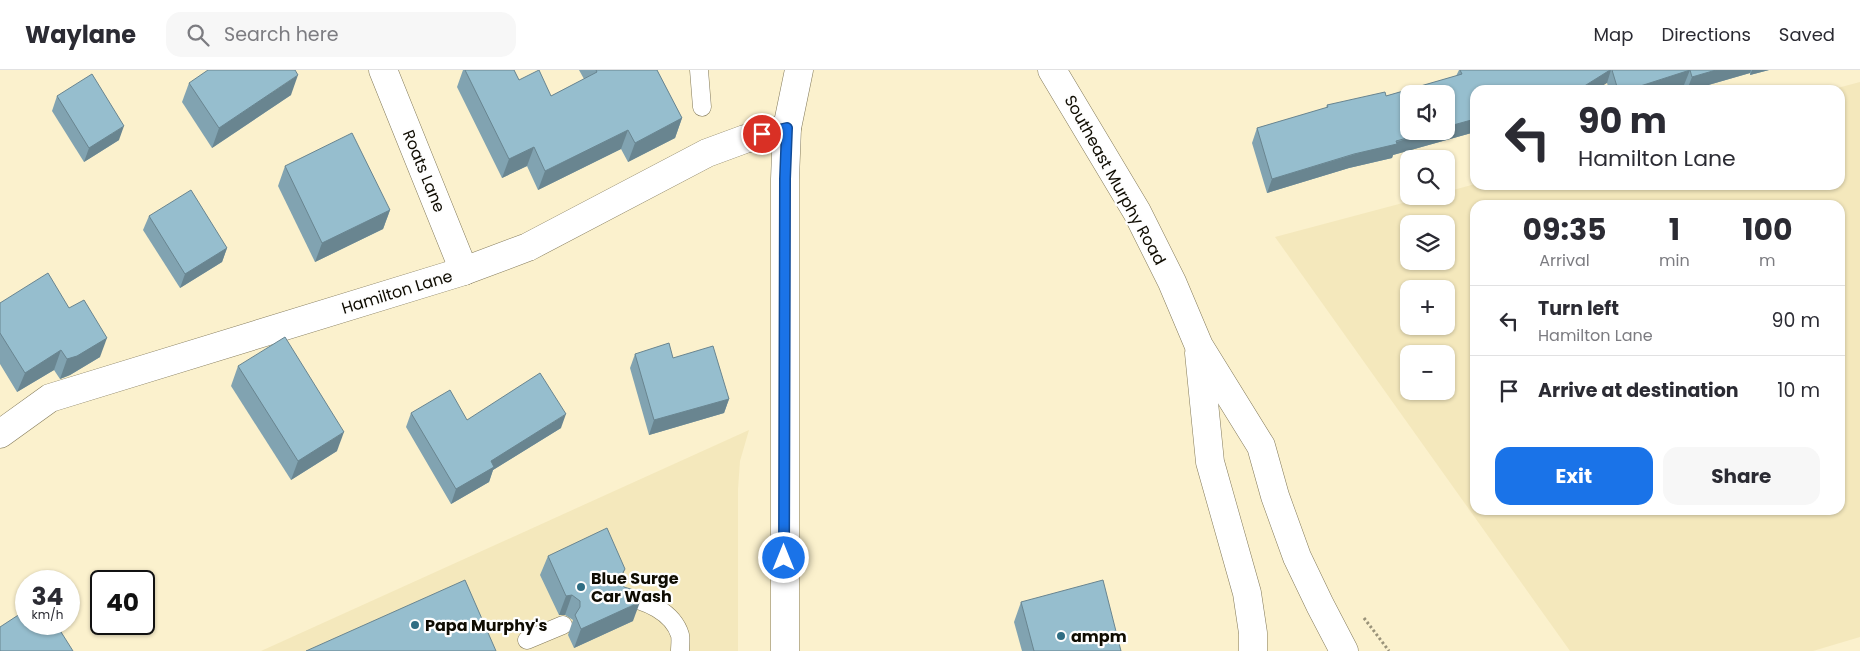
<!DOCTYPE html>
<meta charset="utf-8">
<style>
:root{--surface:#fff;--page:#f7f7f7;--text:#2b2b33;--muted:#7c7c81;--line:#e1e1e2;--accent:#1a73e8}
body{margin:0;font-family:Poppins,sans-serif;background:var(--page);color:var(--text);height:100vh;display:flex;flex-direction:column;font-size:19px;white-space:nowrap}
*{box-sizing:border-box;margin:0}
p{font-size:16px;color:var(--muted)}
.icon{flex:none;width:28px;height:28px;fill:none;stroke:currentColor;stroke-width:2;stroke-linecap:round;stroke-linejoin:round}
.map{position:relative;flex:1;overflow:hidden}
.drawer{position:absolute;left:1470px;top:130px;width:375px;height:315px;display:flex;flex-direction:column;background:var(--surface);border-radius:15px;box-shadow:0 1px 4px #0004}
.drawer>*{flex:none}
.banner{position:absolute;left:1470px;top:15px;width:375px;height:105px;border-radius:15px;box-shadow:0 1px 4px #0004;background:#fff;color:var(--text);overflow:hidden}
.buttons{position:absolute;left:1400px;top:15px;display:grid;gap:10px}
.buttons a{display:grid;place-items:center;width:55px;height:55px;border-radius:10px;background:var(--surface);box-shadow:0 1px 4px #0004;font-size:25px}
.speed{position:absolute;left:15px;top:500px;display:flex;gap:10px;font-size:25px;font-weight:700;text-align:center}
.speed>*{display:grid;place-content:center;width:65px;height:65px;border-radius:50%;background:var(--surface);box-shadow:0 1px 4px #0004;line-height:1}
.speed small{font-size:12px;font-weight:400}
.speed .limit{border:2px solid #111;border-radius:8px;background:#fff;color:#111}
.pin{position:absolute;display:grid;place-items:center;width:42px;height:42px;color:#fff;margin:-21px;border:2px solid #fff;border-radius:50%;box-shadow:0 1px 5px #0007}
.me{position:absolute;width:55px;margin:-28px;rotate:0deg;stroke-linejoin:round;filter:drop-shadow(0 0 4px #0008)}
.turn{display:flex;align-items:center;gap:18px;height:105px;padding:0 25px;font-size:22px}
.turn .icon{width:65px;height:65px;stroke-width:2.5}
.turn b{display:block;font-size:35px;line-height:42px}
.eta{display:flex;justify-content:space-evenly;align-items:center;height:85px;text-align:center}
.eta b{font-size:30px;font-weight:700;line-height:35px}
.cta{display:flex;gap:10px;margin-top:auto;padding:10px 25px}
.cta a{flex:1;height:58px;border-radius:15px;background:var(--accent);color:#fff;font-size:20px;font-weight:700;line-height:58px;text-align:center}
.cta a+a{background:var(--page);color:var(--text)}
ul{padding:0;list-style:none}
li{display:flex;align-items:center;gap:15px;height:70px;padding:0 25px;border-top:1px solid var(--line)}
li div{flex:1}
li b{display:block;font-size:19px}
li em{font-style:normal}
header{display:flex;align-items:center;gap:30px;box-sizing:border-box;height:70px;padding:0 25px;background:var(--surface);border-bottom:1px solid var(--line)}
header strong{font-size:24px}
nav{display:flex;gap:28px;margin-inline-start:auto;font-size:18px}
.search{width:350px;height:45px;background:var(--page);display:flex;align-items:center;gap:12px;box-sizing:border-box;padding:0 18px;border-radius:15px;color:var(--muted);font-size:19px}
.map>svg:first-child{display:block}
.built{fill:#f4e8bc;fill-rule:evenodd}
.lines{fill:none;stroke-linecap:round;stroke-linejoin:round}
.service-casing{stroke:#827959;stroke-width:19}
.minor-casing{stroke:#827959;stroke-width:29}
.tertiary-casing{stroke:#827959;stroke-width:29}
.secondary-casing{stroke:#827959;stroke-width:29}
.path{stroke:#999279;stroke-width:3;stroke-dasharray:2.5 2.5;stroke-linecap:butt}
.service{stroke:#fff;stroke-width:18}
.minor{stroke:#fff;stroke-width:28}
.tertiary{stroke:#fff;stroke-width:28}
.secondary{stroke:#fff;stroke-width:28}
.wall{fill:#81a3b1}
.shaded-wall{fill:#698590}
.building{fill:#96bece;stroke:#698590}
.route-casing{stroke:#114b97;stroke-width:12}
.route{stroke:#1a73e8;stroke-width:9}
.poi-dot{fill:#2f6d83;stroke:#fefefe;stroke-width:2}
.labels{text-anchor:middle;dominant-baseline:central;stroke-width:4.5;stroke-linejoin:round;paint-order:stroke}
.street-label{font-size:16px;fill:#0f0c02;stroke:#fefefe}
.poi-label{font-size:16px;font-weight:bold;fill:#0f0c02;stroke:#fefefe;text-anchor:start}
</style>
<header>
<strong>Waylane</strong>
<div class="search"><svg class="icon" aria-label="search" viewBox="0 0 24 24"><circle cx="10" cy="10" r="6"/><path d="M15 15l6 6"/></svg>Search here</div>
<nav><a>Map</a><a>Directions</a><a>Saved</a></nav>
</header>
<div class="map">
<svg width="1860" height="581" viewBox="0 0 1860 581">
<rect width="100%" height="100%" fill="#fbf1cd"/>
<!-- built -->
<g class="built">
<path d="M1860,12v555l-47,14h-243l-295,-414 154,-41h17v-4l29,-8 365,1v-95h-10zM1475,135h365v305h-365zM1409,154h37v37h-37zM1409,219h37v37h-37zM1409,284h37v37h-37z"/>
<path d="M749,360l-9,31 -2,28v162h-477z"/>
</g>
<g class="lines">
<defs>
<g id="service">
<path d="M699,0l3,37"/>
<path d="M623,528c22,1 50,14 57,37 1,5 0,11 0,16"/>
<path d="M527,570l36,-15"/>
</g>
<g id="minor">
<path d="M383,0l81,201"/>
<path d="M0,364l50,-36 414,-127 64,-24 179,-94 38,-14 42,-11"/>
</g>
<path id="tertiary" d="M785,581v-472l2,-51 12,-58"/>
<g id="secondary">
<path d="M1052,0l85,142 35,70 27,64 62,100 14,50 22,61 23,48 24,46"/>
<path d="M1199,283l11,109 37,131 6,40v18"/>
</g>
</defs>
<!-- service casing -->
<use href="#service" class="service-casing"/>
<!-- minor casing -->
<use href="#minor" class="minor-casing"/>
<!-- tertiary casing -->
<use href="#tertiary" class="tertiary-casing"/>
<!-- secondary casing -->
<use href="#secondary" class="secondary-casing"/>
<!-- path -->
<path class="path" d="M1364,548l25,33"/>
<!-- service -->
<use href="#service" class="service"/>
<!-- minor -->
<use href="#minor" class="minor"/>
<!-- tertiary -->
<use href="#tertiary" class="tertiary"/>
<!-- secondary -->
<use href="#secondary" class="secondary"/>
</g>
<!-- wall -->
<g class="wall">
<path d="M463,0h51l5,10 32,16 33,-17 -5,-9h78l25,48 -7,20 -47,24 -7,-13 -83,41 -11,-24 -25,12 -45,-91z"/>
<path d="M1459,0h310l-19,5v-2l-59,17h-5l-2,-5 -16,5h-59l-2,-7 -132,7v42l-82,23 -1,3 -43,10 -82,25 -15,-50 5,-15 69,-20 1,-3 59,-9 70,-20z"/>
<path d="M189,13l102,12 -79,53 -30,-46z"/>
<path d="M57,26l62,44 -35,22 -32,-51z"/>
<path d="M285,96l105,44 -7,19 -68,33 -37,-76z"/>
<path d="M149,146l78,32 -5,14 -42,26 -37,-58z"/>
<path d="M0,233l69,5 31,49 -30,18 -10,4 -6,-9 -37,22 -17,-28z"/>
<path d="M635,284l38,4 56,41 -5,14 -75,22 -19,-67z"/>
<path d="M238,296l99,85 -46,29 -60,-94z"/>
<path d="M411,343l56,7 94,8 -68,42 -4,12 -38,22 -45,-77z"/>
<path d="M548,486l72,26 13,39 -59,27 -6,-13 5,-15 -8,-5h-6l-19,-40z"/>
<path d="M1021,532l100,49h-99l-8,-29z"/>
</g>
<!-- shaded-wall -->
<g class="shaded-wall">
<path d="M1610,0h1l-4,13 -11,7h-18z"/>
<path d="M1690,0l-6,15 -16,5h-40z"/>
<path d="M1716,0h35l-1,3 -59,17h-4l5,-13z"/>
<path d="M1752,0h17l-19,5z"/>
<path d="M298,5l-7,20 -79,53 7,-20z"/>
<path d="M682,48l-7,20 -47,24 7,-19z"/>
<path d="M1475,49v13l-82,23 -1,3 -43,10 -82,25 5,-14 161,-48h13v-4z"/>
<path d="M124,56l-5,14 -35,22 5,-14z"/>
<path d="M628,60l-7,19 -83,41 7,-19z"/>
<path d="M534,77l-7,19 -25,12 7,-19z"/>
<path d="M390,140l-7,19 -68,33 7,-19z"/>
<path d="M227,178l-5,14 -42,26 5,-14z"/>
<path d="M107,268l-7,19 -30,18 -10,4 7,-20z"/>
<path d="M61,280l-7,20 -37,22 8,-19z"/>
<path d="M729,329l-5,14 -75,22 5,-15z"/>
<path d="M566,344l-5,14 -68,42 -4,12 -38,22 5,-15 35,-28z"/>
<path d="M344,362l-7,19 -46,29 7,-19z"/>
<path d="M625,499l-7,20 2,-12z"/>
<path d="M572,525l-7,20h-6l7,-19z"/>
<path d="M640,532l-7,19 -59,27 7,-19z"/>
</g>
<!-- building -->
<g class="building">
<path d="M208,0h87l3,5 -79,53 -30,-45z"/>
<path d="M465,0h49l5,10 20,-10 12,26 46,-24 -1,-2h61l25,48 -47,25 -7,-13 -83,41 -11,-24 -25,12z"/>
<path d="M1460,0h150l-32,20h-103v29l-29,8v-33h-37v37h24l-37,10 1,3 -43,10 -82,25 -15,-51 71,-21 -1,-2 58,-13 1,4 76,-22z"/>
<path d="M1612,0h104l-24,7 -2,-7 -62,20h-10z"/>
<path d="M92,4l32,52 -35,22 -32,-52z"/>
<path d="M352,63l38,77 -68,33 -37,-77z"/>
<path d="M191,120l36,58 -42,26 -36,-58z"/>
<path d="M48,203l21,35 15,-8 23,38 -30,18 -10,3 -6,-9 -36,23 -25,-40v-30z"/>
<path d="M285,267l59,95 -46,29 -60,-95z"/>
<path d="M669,273l4,15 40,-12 16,53 -75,21 -19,-66z"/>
<path d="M540,303l26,41 -75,47 3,6 -38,22 -45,-76 39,-23 17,30z"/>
<path d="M607,458l18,41 -5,8 1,6 3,4 10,3 6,12 -59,27 -6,-14 5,-8v-6l-8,-6 -6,1 -18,-40z"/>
<path d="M465,510l31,71h-190z"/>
<path d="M1103,510l18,71h-87l-13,-49z"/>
<path d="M26,540v14h30l17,27h-73v-24z"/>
</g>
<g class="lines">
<defs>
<path id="route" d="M762,64l25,-6 -2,51 -1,379"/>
</defs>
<!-- route casing -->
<use href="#route" class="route-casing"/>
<!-- route -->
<use href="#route" class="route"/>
</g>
<!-- markers -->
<g class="poi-dot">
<circle cx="581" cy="517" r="5"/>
<circle cx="415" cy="555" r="5"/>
<circle cx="1061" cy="566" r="5"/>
</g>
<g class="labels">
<!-- street labels -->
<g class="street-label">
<text transform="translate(424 101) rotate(68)">Roats Lane</text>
<text transform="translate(1115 110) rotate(61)">Southeast Murphy Road</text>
<text transform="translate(397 222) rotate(-17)">Hamilton Lane</text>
</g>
<!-- poi labels -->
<g class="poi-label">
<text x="591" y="508">Blue Surge<tspan x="591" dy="18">Car Wash</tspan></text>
<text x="425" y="555">Papa Murphy's</text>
<text x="1071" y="566">ampm</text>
</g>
</g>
</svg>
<div class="buttons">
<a><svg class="icon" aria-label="sound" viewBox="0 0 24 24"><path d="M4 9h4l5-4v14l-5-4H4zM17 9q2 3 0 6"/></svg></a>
<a><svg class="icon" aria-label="search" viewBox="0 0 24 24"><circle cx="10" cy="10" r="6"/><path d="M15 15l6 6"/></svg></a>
<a><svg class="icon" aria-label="layers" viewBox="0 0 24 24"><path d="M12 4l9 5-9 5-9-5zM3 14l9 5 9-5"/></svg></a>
<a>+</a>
<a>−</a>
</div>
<div class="speed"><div>34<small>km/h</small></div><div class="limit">40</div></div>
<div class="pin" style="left:762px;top:64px;background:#d93025"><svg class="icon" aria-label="arrive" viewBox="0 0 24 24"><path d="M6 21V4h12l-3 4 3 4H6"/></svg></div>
<svg class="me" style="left:784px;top:488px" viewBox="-20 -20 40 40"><circle r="17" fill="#1a73e8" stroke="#fff" stroke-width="3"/><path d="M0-11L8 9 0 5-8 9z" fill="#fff"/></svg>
<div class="banner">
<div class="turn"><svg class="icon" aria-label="left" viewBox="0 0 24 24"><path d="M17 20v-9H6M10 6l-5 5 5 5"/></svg><div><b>90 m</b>Hamilton Lane</div></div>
</div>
<section class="drawer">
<div class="eta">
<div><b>09:35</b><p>Arrival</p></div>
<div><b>1</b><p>min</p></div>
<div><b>100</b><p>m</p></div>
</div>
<ul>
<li><svg class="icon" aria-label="left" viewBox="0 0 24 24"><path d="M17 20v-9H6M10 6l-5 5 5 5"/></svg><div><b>Turn left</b><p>Hamilton Lane</p></div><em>90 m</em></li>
<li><svg class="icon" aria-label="arrive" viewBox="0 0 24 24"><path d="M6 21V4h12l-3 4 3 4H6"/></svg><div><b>Arrive at destination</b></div><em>10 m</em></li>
</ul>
<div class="cta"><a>Exit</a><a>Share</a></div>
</section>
</div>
